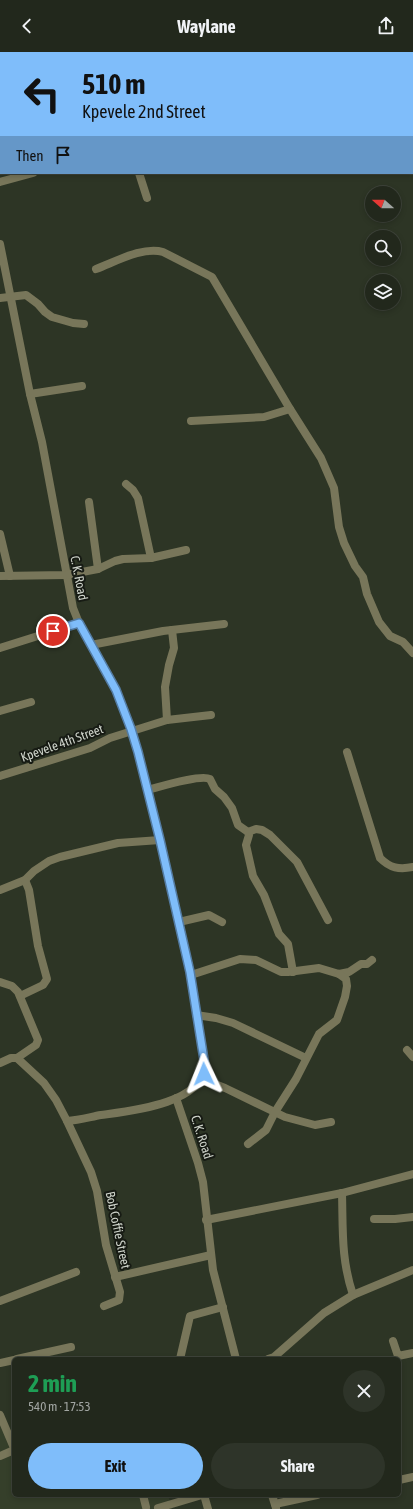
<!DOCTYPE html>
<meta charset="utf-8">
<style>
:root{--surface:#22281c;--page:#2e3429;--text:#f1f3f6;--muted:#a2a6a3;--line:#3f443b;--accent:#7fbdfa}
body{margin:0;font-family:"Asap Condensed",sans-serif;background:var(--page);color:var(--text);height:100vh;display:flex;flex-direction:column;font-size:15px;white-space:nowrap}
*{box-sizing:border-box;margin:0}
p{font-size:13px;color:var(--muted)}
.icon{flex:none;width:22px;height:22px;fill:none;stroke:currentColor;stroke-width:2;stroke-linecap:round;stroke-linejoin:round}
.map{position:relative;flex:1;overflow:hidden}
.drawer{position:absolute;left:12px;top:1305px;width:389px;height:140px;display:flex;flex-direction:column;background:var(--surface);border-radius:6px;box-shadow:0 2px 6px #0003,0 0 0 1px var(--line)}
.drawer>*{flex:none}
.top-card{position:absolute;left:0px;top:0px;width:413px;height:122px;box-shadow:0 2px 6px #0003,0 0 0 1px var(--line);background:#7fbdfa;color:#111;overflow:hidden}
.needle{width:26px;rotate:291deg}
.tools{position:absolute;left:365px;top:134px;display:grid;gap:8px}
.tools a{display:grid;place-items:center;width:36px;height:36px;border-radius:50%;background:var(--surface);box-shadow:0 2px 6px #0003,0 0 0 1px var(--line);font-size:20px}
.pin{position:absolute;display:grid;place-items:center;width:34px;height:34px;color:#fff;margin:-17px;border:2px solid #fff;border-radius:50%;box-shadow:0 1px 4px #0007}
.me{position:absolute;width:44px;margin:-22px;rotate:358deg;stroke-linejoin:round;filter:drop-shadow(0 0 3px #0008)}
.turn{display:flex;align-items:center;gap:14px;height:84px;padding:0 16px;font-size:18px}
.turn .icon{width:52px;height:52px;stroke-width:2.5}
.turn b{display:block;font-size:28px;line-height:34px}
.then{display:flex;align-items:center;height:38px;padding:0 16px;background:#0003;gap:8px;font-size:15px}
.round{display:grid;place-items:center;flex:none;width:42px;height:42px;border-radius:21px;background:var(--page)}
.head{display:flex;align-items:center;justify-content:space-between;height:68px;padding:0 16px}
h1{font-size:24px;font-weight:700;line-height:30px;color:#1e9e55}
.button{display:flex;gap:8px;margin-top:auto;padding:8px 16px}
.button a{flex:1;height:46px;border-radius:24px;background:var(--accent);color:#111;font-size:16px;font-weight:700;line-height:46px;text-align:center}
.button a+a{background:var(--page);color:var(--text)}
header{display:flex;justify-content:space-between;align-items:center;height:52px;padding:0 16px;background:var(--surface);font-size:18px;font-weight:700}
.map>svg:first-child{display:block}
.built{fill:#353f2a}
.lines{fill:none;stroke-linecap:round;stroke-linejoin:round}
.minor{stroke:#78765a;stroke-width:8}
.route-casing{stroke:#537ba2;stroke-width:10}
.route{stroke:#7fbdfa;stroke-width:7}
.labels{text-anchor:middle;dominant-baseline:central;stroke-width:4;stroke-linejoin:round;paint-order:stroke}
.street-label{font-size:13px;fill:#ced3ca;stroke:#171b14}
</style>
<header><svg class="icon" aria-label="back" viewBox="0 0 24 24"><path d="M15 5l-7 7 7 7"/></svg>Waylane<svg class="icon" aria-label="share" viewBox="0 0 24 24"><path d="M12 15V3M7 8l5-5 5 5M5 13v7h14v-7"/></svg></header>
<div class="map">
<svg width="413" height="1457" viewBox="0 0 413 1457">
<rect width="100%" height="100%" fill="#2d3525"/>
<!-- built -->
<path class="built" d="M0,1367l14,27v49h154l4,14h-172z"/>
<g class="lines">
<!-- minor -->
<g class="minor">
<path d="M114,0v1"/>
<path d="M22,1l6,-1"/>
<path d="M0,5l1,-1"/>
<path d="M139,121l8,25"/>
<path d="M0,130l33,-9"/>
<path d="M0,192l30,150 12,48 31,166 6,15 37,67 15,39 7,23 22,88 30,131 15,95c-3,38 -75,45 -104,49 -11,2 -22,5 -34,6l-11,-21 -12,-17 -27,-25h-6l-11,5"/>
<path d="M96,217c19,-7 47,-23 67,-17l49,25 78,132 31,49 13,30 5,39 5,16 11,23 8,11 4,17 12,28 11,14 13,6 10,11"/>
<path d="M0,246l26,-3 12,9 7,8 7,5 21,6 11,1"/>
<path d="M30,342l52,-8"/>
<path d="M191,369l73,-4 26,-8"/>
<path d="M126,432l7,6 5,8 13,60"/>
<path d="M89,450l9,67"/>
<path d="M0,482l10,42"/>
<path d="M0,524l66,-1 32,-6 17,-8 8,-2 28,-1 35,-8"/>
<path d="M91,593l72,-14 61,-7"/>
<path d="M0,596l79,-25"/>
<path d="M0,659l31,-9"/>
<path d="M167,668l44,-5"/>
<path d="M347,700l33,106c10,10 19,12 33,9"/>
<path d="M0,724l90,-28 20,-10 57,-18 -2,-33 4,-22 5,-17 -2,-18"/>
<path d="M147,738c12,-3 54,-16 63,-11l5,10 9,8 8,11 6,17 10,7 1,3 -3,10 7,31 11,19 15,39 9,10 5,28"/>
<path d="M248,780l8,-3 6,1 8,5 27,27 31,58"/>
<path d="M0,838l25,-10 9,-9 15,-10 11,-4 58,-14 42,-3"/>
<path d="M179,870l30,-7 13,7"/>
<path d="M191,923l49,-16 16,1 25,12h7l31,-4 20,6 10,-2 12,-8h6l5,-4"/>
<path d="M0,930l12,4 6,6 20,48 -2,5 -19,13"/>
<path d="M20,944l23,-11 4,-6 -9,-33 -9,-56 -4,-10"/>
<path d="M196,963l20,3 17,5 73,35"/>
<path d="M407,998l6,7"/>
<path d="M202,1027l23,9 60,29 30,8 16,-3"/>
<path d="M176,1046l22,65 5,19 10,88 23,89"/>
<path d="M67,1069l24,51 6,19 9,54 14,47 -1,8 -15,6"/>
<path d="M248,1092l18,-14 9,-18 21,-33 23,-45 18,-14 8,-23 2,-11 -1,-7 -7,-5"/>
<path d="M342,1141c1,37 -1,66 11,102"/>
<path d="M374,1167h21l18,-2"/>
<path d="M206,1168l136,-27 71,-19"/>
<path d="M115,1225l96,-22"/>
<path d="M0,1249l76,-29"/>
<path d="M393,1289l5,15 15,-3"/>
<path d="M17,1307l54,-12"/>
<path d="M180,1307l10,-43 33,-9"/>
<path d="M268,1307l6,-2 50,-44 29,-18 60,-25"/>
<path d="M0,1311l14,-3"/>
<path d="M0,1363l14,33"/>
<path d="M0,1404l14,-6"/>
<path d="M399,1428l14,-3"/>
<path d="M143,1443l3,12"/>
<path d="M204,1443l4,14"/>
<path d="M272,1443l4,13"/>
<path d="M275,1452l42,-9"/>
<path d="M158,1456l44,-13"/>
</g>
</g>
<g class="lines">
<defs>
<path id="route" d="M53,579l26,-8 37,67 15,39 7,23 22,88 30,132 15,94 -1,8"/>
</defs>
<!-- route casing -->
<use href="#route" class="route-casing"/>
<!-- route -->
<use href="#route" class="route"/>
</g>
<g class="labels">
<!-- street labels -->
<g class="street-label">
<text transform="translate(79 526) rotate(79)">C. K. Road</text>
<text transform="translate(62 691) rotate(-20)">Kpevele 4th Street</text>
<text transform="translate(202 1085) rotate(72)">C. K. Road</text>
<text transform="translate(118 1178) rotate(78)">Bob Coffie Street</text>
</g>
</g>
</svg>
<div class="tools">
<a><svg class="needle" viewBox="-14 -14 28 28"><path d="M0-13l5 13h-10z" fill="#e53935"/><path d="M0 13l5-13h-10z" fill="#a2a6a3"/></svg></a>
<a><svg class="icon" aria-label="search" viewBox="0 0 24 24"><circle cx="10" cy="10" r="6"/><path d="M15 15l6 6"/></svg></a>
<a><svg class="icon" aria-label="layers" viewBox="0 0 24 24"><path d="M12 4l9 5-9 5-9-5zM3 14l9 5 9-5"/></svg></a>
</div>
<div class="pin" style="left:53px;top:579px;background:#d93025"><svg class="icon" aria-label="arrive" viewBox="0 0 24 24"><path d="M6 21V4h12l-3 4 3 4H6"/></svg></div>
<svg class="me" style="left:204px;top:1022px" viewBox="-20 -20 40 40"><path d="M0-17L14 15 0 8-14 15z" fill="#7fbdfa" stroke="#fff" stroke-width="4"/></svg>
<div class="top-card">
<div class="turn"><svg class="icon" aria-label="left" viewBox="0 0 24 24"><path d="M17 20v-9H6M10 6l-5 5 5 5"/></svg><div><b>510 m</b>Kpevele 2nd Street</div></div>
<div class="then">Then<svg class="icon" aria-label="arrive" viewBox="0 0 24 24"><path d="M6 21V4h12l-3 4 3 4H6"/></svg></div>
</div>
<section class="drawer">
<div class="head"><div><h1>2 min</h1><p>540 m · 17:53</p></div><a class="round"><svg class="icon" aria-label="close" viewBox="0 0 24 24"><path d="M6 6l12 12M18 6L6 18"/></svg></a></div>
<div class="button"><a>Exit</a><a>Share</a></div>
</section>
</div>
